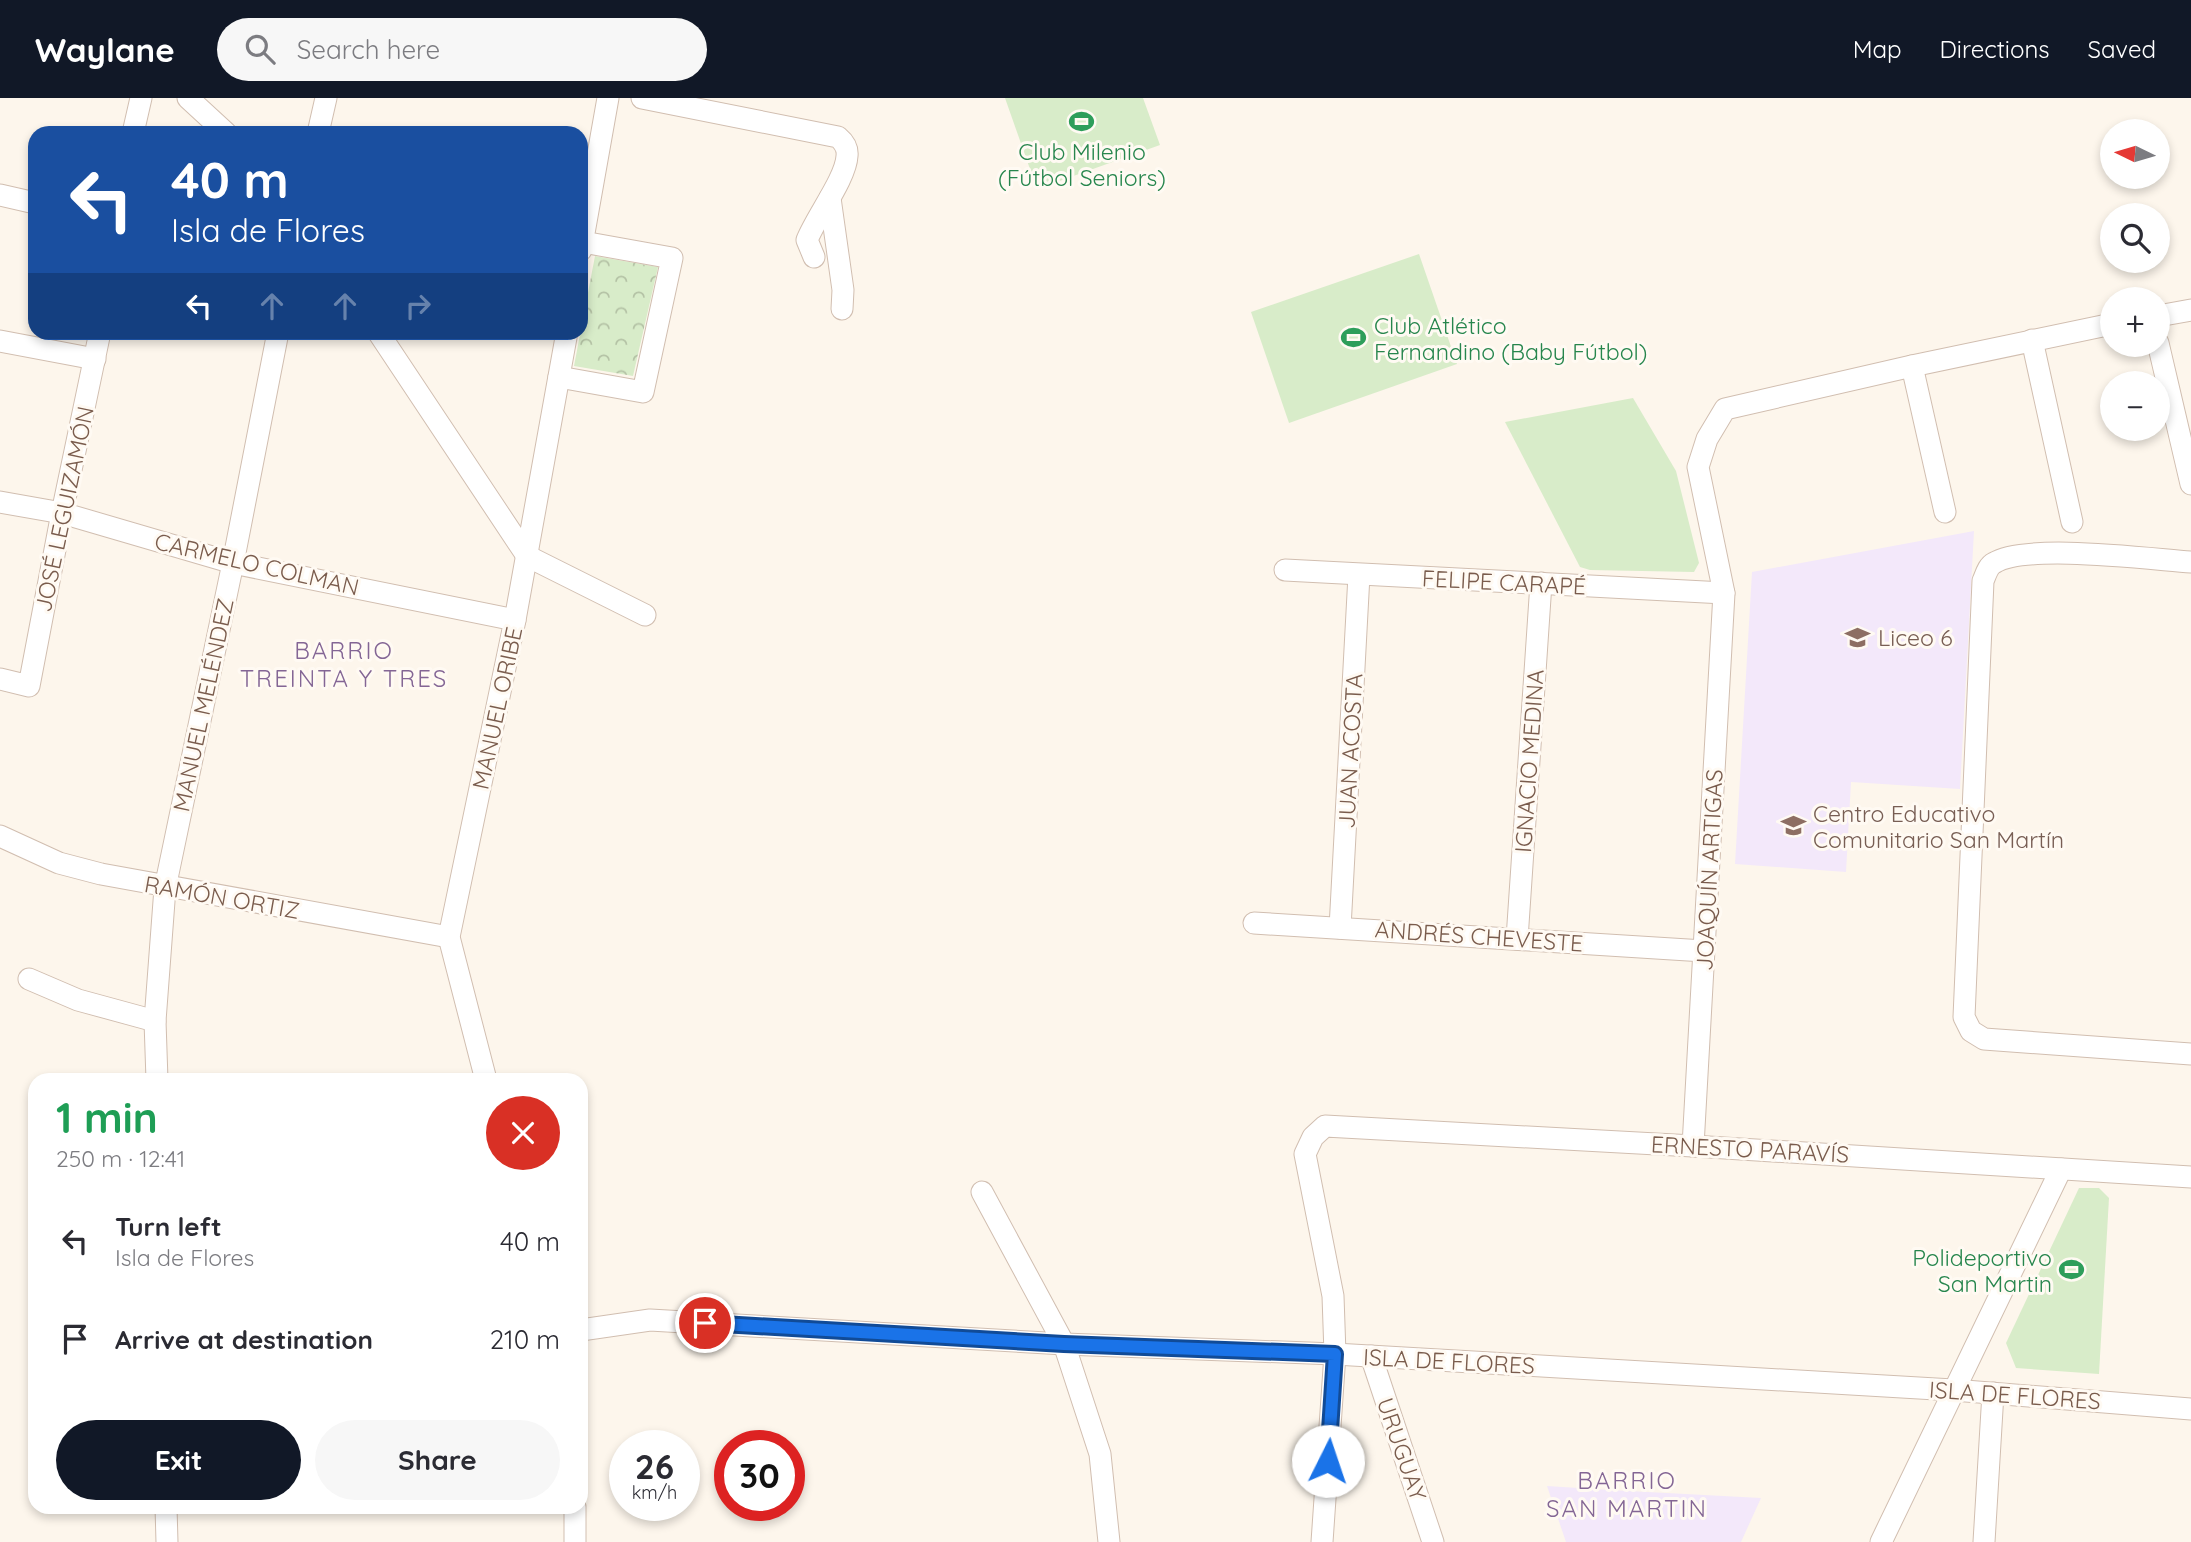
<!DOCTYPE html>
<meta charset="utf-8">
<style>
:root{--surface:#fff;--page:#f7f7f7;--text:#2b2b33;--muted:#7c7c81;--accent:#111827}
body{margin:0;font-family:Quicksand,sans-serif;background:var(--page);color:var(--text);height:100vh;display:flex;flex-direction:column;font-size:26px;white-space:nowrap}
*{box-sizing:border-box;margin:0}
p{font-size:23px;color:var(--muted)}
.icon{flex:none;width:38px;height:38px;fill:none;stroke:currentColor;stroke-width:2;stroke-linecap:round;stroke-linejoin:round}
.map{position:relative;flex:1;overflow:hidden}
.side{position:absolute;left:28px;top:975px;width:560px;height:441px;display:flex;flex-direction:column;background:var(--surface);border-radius:21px;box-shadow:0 4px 10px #0003}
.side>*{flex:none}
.guide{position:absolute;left:28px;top:28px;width:560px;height:214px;border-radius:21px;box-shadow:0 4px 10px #0003;background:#1a4fa0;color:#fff;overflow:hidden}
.needle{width:46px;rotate:275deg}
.controls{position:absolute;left:2100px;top:21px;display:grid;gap:14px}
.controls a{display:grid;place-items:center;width:70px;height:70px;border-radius:50%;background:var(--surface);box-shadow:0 4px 10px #0003;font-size:35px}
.speed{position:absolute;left:609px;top:1332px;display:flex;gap:14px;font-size:35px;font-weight:700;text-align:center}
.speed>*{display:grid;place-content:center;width:91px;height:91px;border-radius:50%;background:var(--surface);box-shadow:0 4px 10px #0003;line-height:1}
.speed small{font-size:18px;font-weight:400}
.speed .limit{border:10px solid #d22;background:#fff;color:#111}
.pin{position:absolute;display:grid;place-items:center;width:60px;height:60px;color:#fff;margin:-30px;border:4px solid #fff;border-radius:50%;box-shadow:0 2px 7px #0007}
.me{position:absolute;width:77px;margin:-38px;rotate:4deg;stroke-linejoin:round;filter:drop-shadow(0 0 5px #0008)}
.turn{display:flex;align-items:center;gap:24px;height:147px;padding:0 28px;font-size:32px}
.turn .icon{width:91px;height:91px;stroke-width:2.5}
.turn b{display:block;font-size:49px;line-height:60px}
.lanes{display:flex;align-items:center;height:66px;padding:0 28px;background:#0003;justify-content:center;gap:35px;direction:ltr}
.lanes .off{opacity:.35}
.round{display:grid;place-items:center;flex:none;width:74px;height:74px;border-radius:37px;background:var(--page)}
.overview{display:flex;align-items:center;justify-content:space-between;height:119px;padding:0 28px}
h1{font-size:42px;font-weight:800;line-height:52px;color:#1e9e55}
.primary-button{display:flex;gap:14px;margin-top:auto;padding:14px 28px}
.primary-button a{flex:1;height:80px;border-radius:42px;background:var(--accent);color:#fff;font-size:28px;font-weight:800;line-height:80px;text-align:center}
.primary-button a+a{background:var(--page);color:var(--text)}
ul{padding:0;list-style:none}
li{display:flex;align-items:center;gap:21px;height:98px;padding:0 28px}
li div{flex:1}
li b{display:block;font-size:26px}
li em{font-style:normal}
header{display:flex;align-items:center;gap:42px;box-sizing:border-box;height:98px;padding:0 35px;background:var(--accent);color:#fff}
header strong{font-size:33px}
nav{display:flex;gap:38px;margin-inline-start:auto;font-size:24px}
.search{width:490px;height:63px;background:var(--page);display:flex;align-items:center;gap:18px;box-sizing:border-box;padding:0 24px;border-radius:38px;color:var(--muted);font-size:26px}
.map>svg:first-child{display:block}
.education{fill:#f3e8fa}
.grass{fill:#d8ecc9}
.park{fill:url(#park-crowns)}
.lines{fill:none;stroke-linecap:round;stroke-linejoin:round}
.minor-casing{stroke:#d1beb0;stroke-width:23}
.minor{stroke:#fff;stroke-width:21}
.route-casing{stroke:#114b97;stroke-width:18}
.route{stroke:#1a73e8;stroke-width:12}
.labels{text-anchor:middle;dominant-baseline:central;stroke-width:6;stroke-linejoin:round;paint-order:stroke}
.leisure-label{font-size:23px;fill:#27864d;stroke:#fffaf3}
.street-label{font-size:23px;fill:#7a5c4d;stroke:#fffaf3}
.education-label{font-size:23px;fill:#785e54;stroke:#fffaf3;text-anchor:start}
.neighbourhood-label{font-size:24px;letter-spacing:2px;fill:#846695;stroke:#fffaf3}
</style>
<header>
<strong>Waylane</strong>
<div class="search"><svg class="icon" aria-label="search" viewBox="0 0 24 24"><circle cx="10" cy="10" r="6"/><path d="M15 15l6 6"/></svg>Search here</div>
<nav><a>Map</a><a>Directions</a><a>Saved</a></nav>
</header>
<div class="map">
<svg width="2191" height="1444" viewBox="0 0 2191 1444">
<defs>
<pattern id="park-crowns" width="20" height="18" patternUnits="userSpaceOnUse" patternTransform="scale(1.75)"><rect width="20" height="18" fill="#d8ecc9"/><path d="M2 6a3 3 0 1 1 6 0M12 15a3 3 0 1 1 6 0" fill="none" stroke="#b4c2a5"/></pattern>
</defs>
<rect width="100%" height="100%" fill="#fdf6ec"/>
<!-- education -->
<g class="education">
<path d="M1974,433l-14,258 -109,-7 -5,90 -111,-8 17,-292z"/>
<path d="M1547,1388l63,4 151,8 -20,44h-175z"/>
</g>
<!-- grass -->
<g class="grass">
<path d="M1005,0h138l17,47 -123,44z"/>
<path d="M1419,156l38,110 -168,59 -38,-111z"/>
<path d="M1633,300l43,73 23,92 -5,9 -104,-2 -10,-3 -75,-145z"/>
<path d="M2079,1090h20l10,10 -10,176 -83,-6 -10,-25z"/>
</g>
<!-- park -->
<path class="park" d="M595,158l63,11 -25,109 -59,-10z"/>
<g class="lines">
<defs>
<g id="minor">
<path d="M188,0l38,35"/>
<path d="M642,0l196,39c6,5 10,11 9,19 -1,22 -31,61 -40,84l7,17"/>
<path d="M133,35l8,-35"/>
<path d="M318,35l8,-35"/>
<path d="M0,97l35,8"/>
<path d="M830,100l13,92 -1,19"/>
<path d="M581,152l27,-152"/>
<path d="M2158,218l33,-6"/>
<path d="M378,234l149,224 118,59"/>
<path d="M2032,242l40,182"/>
<path d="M0,243l95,18"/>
<path d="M2158,245l33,141"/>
<path d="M1912,268l33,146"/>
<path d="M559,279l84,15 29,-134 -89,-16"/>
<path d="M0,404l62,11 171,50 282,57"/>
<path d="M2191,464c-42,-3 -166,-19 -197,1 -6,3 -8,11 -11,18l-19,436 7,14 13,8 207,15"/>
<path d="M1285,472l439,23"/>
<path d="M0,581l29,7 33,-173 38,-181"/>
<path d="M0,738l59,27 42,11 348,63"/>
<path d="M1254,825l450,28"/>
<path d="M1340,830l19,-353"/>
<path d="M1517,841l24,-356"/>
<path d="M29,881l49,21 77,21"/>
<path d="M157,982l-2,-59 10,-133 68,-325 45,-231"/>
<path d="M486,982l-37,-143 66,-317 52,-288"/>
<path d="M1693,1048l31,-553 -26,-126 9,-28 18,-30 187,-43 200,-42"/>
<path d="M982,1094l82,152 36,110 9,88"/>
<path d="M581,1232l69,-10 414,24 271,10 618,36 238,19"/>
<path d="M1371,1258l62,186"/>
<path d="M166,1409l1,35"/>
<path d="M575,1444v-35"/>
<path d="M1322,1444l13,-188 -2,-58 -28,-142 8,-17 12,-11 368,20 498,31"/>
<path d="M1881,1444l180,-373"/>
<path d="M1984,1444l9,-149"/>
</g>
</defs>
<!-- minor casing -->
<use href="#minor" class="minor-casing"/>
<!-- minor -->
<use href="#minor" class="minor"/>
</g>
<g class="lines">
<defs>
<path id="route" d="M705,1225l359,21 271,10 -7,107"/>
</defs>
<!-- route casing -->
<use href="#route" class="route-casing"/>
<!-- route -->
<use href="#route" class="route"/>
</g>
<!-- icons -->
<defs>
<symbol id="stadium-bare" viewBox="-9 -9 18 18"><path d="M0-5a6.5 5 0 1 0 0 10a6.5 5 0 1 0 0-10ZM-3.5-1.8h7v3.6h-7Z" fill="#2e9e5b" stroke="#fffaf3" stroke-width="2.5" paint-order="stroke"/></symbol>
<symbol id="school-bare" viewBox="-9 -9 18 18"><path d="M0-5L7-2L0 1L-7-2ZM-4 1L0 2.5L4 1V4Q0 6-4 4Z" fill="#8d6e63" stroke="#fffaf3" stroke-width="2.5" paint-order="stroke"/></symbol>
</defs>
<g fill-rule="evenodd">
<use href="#stadium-bare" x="1064" y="6" width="35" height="35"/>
<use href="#stadium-bare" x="1336" y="222" width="35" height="35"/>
<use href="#school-bare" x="1840" y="522" width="35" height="35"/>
<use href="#school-bare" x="1776" y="710" width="35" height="35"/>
<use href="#stadium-bare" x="2054" y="1154" width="35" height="35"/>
</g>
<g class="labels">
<!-- leisure labels -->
<g class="leisure-label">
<text x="1082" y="53">Club Milenio<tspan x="1082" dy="26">(Fútbol Seniors)</tspan></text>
<text x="1374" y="227" text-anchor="start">Club Atlético<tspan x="1374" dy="26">Fernandino (Baby Fútbol)</tspan></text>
<text x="2052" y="1159" text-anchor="end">Polideportivo<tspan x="2052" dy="26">San Martin</tspan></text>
</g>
<!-- street labels -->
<g class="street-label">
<text transform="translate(64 411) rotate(-78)">JOSÉ LEGUIZAMÓN</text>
<text transform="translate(257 466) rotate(13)">CARMELO COLMAN</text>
<text transform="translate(1504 484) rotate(3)">FELIPE CARAPÉ</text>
<text transform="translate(203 607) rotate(-78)">MANUEL MELÉNDEZ</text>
<text transform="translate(497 610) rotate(-78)">MANUEL ORIBE</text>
<text transform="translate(1350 653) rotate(-87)">JUAN ACOSTA</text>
<text transform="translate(1529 663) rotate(-86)">IGNACIO MEDINA</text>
<text transform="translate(1709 772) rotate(-87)">JOAQUÍN ARTIGAS</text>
<text transform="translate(222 799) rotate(10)">RAMÓN ORTIZ</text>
<text transform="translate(1479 838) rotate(4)">ANDRÉS CHEVESTE</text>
<text transform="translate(1750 1051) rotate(3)">ERNESTO PARAVÍS</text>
<text transform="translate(1449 1263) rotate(3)">ISLA DE FLORES</text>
<text transform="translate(2015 1297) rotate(4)">ISLA DE FLORES</text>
<text transform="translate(1402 1351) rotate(71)">URUGUAY</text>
</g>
<!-- education labels -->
<g class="education-label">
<text x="1878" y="539">Liceo 6</text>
<text x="1813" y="715">Centro Educativo<tspan x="1813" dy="26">Comunitario San Martín</tspan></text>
</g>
<!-- neighbourhood labels -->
<g class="neighbourhood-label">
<text x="344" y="552">BARRIO<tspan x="344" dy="28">TREINTA Y TRES</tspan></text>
<text x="1627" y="1382">BARRIO<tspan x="1627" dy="28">SAN MARTIN</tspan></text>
</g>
</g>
</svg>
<div class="controls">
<a><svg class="needle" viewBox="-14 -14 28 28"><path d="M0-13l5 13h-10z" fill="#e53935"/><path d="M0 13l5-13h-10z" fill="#7c7c81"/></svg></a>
<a><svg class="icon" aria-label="search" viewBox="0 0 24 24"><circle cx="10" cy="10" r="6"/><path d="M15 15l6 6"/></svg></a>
<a>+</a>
<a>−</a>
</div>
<div class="speed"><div>26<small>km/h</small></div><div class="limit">30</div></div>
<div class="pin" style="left:705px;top:1225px;background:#d93025"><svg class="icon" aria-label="arrive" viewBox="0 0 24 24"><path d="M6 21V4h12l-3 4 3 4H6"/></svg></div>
<svg class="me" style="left:1328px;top:1363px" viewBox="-20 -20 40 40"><circle r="19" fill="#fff"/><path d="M0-13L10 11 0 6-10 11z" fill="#1a73e8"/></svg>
<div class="guide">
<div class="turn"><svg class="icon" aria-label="left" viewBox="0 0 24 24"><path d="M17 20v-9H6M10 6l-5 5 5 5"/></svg><div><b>40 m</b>Isla de Flores</div></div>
<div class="lanes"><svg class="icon" aria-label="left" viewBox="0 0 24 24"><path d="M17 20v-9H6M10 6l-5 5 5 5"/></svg><svg class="icon off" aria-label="ahead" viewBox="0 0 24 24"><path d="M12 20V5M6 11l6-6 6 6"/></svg><svg class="icon off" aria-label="ahead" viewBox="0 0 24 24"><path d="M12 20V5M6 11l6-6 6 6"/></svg><svg class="icon off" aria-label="right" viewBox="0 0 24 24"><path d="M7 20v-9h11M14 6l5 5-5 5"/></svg></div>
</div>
<section class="side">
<div class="overview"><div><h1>1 min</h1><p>250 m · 12:41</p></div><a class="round" style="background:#d93025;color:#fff"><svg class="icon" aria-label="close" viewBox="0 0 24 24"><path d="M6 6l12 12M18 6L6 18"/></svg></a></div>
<ul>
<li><svg class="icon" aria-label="left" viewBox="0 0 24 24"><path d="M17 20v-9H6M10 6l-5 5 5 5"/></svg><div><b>Turn left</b><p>Isla de Flores</p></div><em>40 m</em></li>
<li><svg class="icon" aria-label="arrive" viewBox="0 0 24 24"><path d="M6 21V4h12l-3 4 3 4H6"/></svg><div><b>Arrive at destination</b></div><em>210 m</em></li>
</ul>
<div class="primary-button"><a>Exit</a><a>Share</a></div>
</section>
</div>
